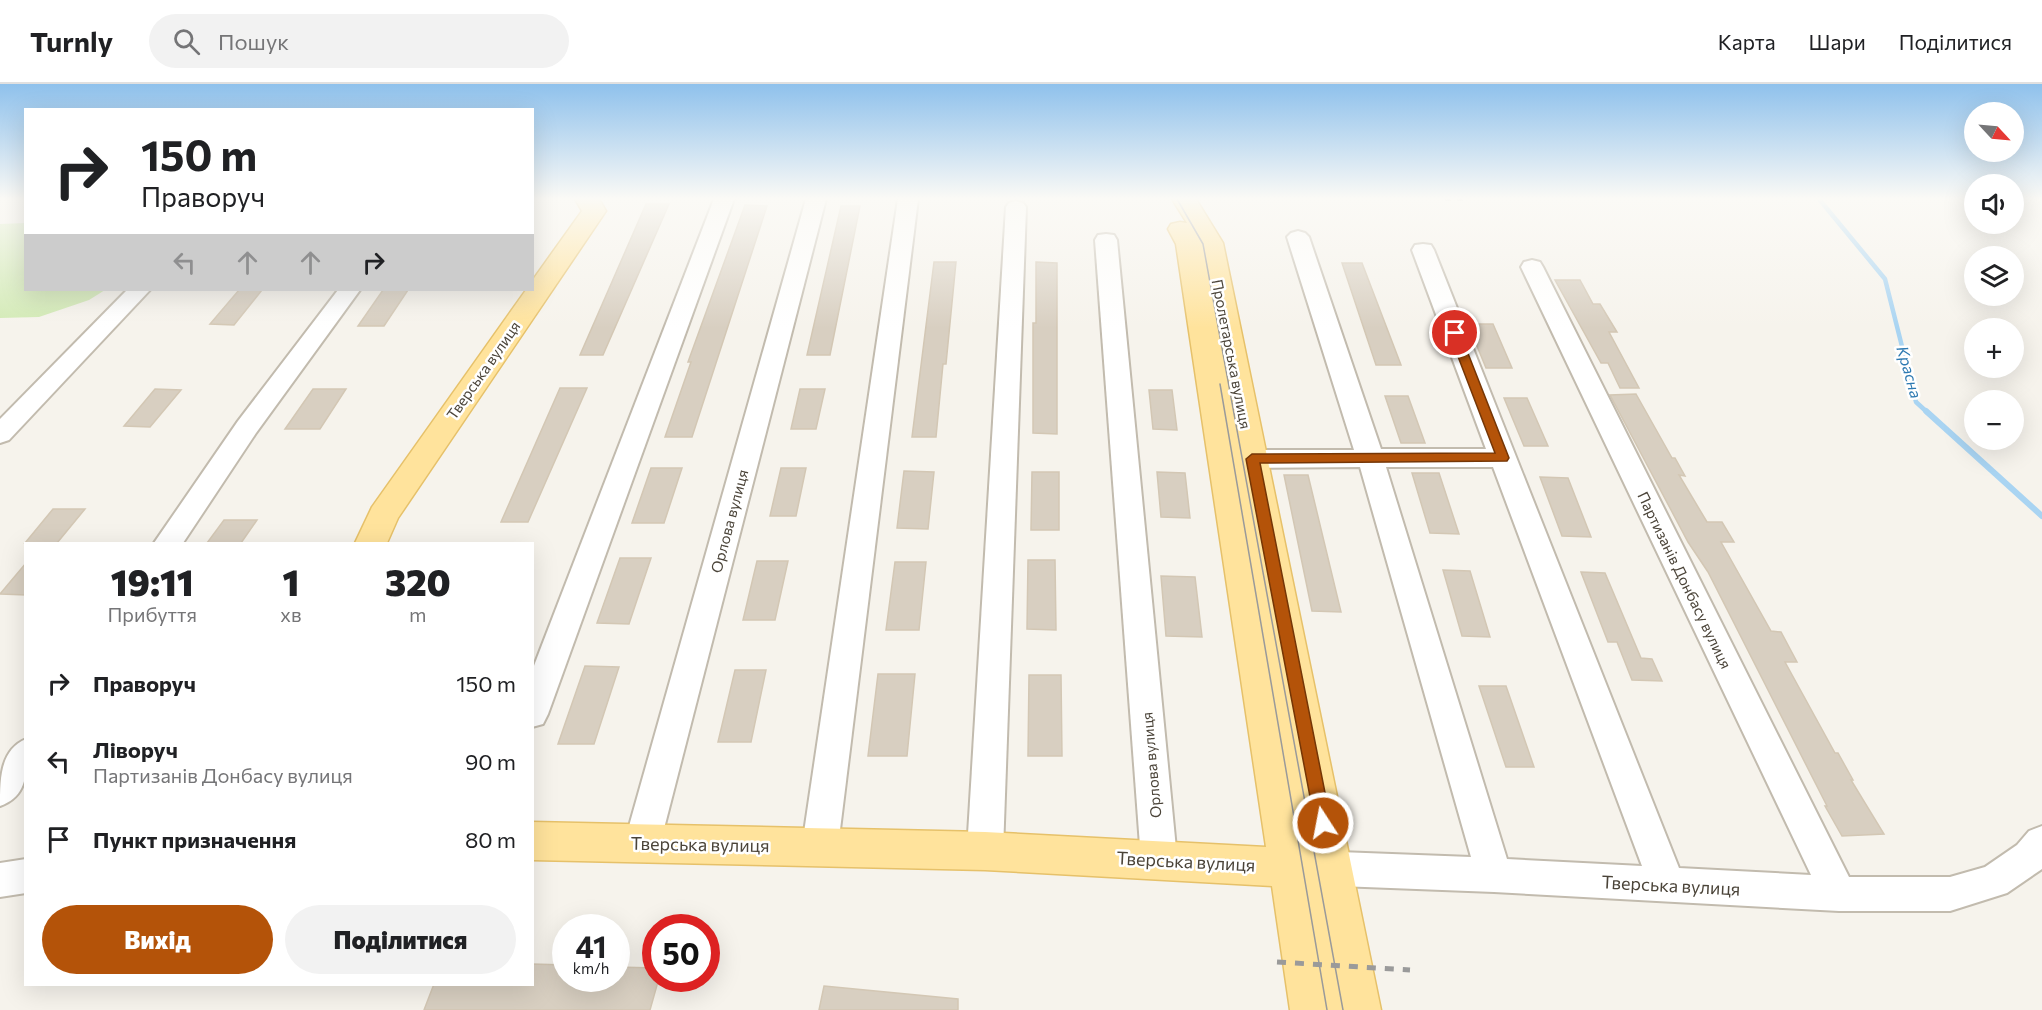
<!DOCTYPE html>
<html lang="uk">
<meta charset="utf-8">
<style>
:root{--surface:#fff;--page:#f2f2f2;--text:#202124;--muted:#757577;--line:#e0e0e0;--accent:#b45309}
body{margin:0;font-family:Commissioner,sans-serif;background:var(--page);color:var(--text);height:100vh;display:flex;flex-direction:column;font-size:22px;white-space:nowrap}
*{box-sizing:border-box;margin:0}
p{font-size:20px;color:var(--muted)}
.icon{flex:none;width:33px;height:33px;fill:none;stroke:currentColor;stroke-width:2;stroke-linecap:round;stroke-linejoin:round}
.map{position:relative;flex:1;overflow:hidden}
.details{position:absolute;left:24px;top:458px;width:510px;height:444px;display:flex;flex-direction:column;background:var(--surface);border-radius:0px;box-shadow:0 6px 24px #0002}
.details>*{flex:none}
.top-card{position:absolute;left:24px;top:24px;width:510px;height:183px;border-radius:0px;box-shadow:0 6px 24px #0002;background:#fff;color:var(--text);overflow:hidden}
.needle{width:39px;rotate:116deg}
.buttons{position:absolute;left:1964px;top:18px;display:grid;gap:12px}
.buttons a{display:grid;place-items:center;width:60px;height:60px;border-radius:50%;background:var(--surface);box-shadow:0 6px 24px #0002;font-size:30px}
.speed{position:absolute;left:552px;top:830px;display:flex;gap:12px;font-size:30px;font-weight:700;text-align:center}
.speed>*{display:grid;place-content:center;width:78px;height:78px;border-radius:50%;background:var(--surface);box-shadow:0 6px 24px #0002;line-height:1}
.speed small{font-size:15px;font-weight:400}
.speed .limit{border:9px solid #d22;background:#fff;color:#111}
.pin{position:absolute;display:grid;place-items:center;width:51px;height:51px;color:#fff;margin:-26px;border:3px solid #fff;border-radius:50%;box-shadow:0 2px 6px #0007}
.me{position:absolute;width:66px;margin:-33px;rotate:349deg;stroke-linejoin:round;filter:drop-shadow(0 0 4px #0008)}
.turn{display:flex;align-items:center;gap:21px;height:126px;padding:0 18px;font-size:27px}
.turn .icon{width:78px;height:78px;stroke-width:2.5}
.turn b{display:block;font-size:42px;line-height:51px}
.lanes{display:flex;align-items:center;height:57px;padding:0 18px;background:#0003;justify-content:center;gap:30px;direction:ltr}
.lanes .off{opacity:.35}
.eta{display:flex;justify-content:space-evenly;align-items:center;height:102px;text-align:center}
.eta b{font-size:36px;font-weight:800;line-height:42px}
.button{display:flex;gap:12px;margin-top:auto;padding:12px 18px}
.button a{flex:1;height:69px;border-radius:36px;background:var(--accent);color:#fff;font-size:24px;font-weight:800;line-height:69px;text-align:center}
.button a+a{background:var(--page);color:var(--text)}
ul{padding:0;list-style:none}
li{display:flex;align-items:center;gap:18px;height:78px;padding:0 18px}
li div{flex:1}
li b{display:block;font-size:22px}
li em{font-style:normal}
header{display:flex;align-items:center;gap:36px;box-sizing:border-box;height:84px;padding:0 30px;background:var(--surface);border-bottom:2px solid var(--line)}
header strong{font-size:28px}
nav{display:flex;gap:33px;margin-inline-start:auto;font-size:21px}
.search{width:420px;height:54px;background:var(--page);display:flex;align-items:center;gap:15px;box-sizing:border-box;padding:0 21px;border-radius:33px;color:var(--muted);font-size:22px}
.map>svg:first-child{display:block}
.green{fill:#d2eab5}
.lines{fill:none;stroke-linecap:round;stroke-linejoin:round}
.stream-far1{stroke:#a9d4f2;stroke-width:4.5}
.stream{stroke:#a9d4f2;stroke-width:6}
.building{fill:#d8cfc1;stroke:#d3c7b4;stroke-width:1.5}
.minor-casing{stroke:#c2bbae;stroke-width:4}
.major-casing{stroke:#e6c16a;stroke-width:3}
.minor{fill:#fff;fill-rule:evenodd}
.major{fill:#ffe39c;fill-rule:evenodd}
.tram{stroke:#9a9a9a;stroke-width:1.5}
.rail-far1{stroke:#9a9a9a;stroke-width:4;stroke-dasharray:6 6;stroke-linecap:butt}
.rail{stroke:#9a9a9a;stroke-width:5;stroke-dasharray:9 9;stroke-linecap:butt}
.route{fill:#b45309;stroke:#753606;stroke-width:1.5}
.labels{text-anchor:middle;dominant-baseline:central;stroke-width:5;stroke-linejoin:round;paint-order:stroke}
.street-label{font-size:15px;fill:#4b4439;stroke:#fff}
.water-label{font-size:16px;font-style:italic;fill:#2e7ab2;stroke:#fff}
.near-street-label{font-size:18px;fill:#4b4439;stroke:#fff}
</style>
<header>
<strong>Turnly</strong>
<div class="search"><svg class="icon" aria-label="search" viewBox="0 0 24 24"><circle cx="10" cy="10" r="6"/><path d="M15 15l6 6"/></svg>Пошук</div>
<nav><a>Карта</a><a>Шари</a><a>Поділитися</a></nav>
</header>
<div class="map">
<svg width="2042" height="926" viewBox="0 0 2042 926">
<rect width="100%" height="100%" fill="#f6f3ec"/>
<!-- green -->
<path class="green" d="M25,139l1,67h79l-16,10 -50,17 -39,1v-94z"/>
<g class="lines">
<!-- stream-far1 -->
<path class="stream-far1" d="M1819,115l66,80 31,123 12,11"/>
<!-- stream -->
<path class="stream" d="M1926,327l116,105"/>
</g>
<!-- building -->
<g class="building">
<path d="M646,120h23l-66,151h-23z"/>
<path d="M745,121l22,1 -75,231h-27l26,-75h-3z"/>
<path d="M841,122h19l-30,149h-23z"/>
<path d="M934,178h22l-10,102h-3l-7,73h-24z"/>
<path d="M1036,178l21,1v171l-24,-1v-110h3z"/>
<path d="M1342,179h20l39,102h-25z"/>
<path d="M1555,196h25l13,24h7l17,28h-8l30,56h-19l-12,-25h-7z"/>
<path d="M239,206h23l-28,35 -24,-1z"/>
<path d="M383,206h25l-24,36h-26z"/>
<path d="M1468,240h25l19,44h-26z"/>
<path d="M560,304h27l-59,134h-27z"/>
<path d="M155,305l26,1 -31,37 -26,-1z"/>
<path d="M313,305h33l-26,40h-35z"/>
<path d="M800,305h25l-9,40h-25z"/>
<path d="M1149,306h23l5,40 -24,-1z"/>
<path d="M1636,310l36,64h3l10,18 -6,-1 28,47h15l12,20h-13l50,89 10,1 16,30h-12l50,91h3l15,27h-2l33,54 -42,2 -17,-30h2l-119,-234 -20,-30 -78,-147z"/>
<path d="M1385,312h23l17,47h-24z"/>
<path d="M1504,314h23l21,48h-24z"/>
<path d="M651,384h31l-18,55h-32z"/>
<path d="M781,384h25l-10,48h-26z"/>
<path d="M904,387l30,1 -6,57 -31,-1z"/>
<path d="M1032,388h27v58h-28z"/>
<path d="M1157,388l28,1 5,45 -29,-1z"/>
<path d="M1412,389h27l20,61 -29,-1z"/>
<path d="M1284,391h24l33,137 -29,-1z"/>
<path d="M1540,393l28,1 23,59 -29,-1z"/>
<path d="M53,425h32l-28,34h-32z"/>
<path d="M224,436h33l-16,23h-34z"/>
<path d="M620,474h31l-22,66 -32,-1z"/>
<path d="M1028,476h27l1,70 -29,-1z"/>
<path d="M757,477h31l-13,59h-32z"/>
<path d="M895,478h31l-7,68h-33z"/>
<path d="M26,479v32l-26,-1z"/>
<path d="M1443,486l27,1 20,66 -28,-1z"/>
<path d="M1581,488l24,1 36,85 11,1 10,22 -30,-1 -15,-38h-9z"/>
<path d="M1161,492l34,1 7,60 -36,-1z"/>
<path d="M585,582l34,1 -25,77h-36z"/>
<path d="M735,586h31l-15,72h-33z"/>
<path d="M878,590h37l-8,82h-39z"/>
<path d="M1029,591h32l1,81h-34z"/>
<path d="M1479,602h27l28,81h-28z"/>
<path d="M532,880l34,1v13h50v-11l40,1v10h3l-9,32h-226l10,-26h98z"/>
<path d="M824,902l134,13v11h-139z"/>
</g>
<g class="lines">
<defs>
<g id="minor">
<path d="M714,115h20l-186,515 -5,10 -11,3v-56z"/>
<path d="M806,115h20l-166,645 -5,11 -13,5 -13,-5 -5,-11z"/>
<path d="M898,115h20l-80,647 -5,11 -13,5 -13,-5 -5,-11z"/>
<path d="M1016,117l7,2 3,4 -23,644 -5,12 -13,4 -13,-4 -5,-12 39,-644 3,-4z"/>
<path d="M1298,147l7,2 4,4 72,212h105l-74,-199 3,-5 8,-1 8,1 3,5 245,618 132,7 -290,-608 3,-5 8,-2 8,2 3,5 306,610h101l35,-10 32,-22 12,-14 13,-5v43l-35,24 -57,18h-111l-345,-19 -181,-7 -13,-5 -5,-12 5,-12 13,-5 158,6 -111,-390 -131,1 -9,-3 -4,-6 4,-6 9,-3h125l-67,-213 4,-4zM1386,383h107l149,399 -135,-7z"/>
<path d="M1106,150l8,1 3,5 60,619 -5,12 -13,5 -13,-5 -5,-12 -46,-619 3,-5z"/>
<path d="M127,206h23l-141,150 -9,3v-24z"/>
<path d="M338,206h22l-104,143 -73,110h-29l84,-122z"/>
<path d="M26,655c0,28 5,56 -26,67 0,-27 0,-56 26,-67z"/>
<path d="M26,775v34l-26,4v-34z"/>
</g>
<g id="major">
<path d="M575,115h24l7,12 -208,307 -11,25h-32l17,-36 154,-217h6v-9l50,-70z"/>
<path d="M1172,115h24l27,44 158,767h-91l-18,-124 -287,-16 -453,-10v-38l453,10 281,15 -90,-603 -8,-15 3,-5 9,-2 7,1z"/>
</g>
</defs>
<!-- minor casing -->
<use href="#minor" class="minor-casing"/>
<!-- major casing -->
<use href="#major" class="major-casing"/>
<!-- minor -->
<use href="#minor" class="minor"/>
<!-- major -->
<use href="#major" class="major"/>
<!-- tram -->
<g class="tram">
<path d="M1177,115l26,45 140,766"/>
<path d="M1220,300l107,626"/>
</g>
<!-- rail-far1 -->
<path class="rail-far1" d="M1445,115h23"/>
<!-- rail -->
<path class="rail" d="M1277,878l133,8"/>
</g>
<!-- sky -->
<linearGradient id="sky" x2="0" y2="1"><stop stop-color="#8fc1ec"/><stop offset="0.47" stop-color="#fbfaf6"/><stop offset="1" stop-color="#fbfaf6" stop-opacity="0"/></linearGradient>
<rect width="2042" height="244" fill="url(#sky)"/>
<!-- route -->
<path class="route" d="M1455,245l5,4 49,125 -2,3 -247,2 71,360 -2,6 -6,2 -6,-2 -2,-6 -69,-364 6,-5 243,-1 -46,-120z"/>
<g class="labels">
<!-- street labels -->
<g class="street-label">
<text transform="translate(1232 270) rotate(79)">Пролетарська вулиця</text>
<text transform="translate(483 286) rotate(-55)">Тверська вулиця</text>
<text transform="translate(729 437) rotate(-75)">Орлова вулиця</text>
<text transform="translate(1685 496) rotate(64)">Партизанів Донбасу вулиця</text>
<text transform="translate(1151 681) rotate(-95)">Орлова вулиця</text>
</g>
<!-- water labels -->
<g class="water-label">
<text transform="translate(1910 288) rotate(74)">Красна</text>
</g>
<!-- near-street labels -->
<g class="near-street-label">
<text transform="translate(700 760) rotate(1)">Тверська вулиця</text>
<text transform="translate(1186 777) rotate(3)">Тверська вулиця</text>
<text transform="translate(1671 801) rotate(3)">Тверська вулиця</text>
</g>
</g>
</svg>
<div class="buttons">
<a><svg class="needle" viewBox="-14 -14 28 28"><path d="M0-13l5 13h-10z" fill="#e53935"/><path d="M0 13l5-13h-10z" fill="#757577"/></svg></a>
<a><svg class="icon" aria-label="sound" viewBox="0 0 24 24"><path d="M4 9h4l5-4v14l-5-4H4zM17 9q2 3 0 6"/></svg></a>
<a><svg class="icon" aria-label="layers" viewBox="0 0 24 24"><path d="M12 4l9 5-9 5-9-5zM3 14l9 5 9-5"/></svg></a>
<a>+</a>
<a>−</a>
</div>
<div class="speed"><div>41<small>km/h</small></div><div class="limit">50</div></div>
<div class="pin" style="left:1455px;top:249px;background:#d93025"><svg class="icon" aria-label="arrive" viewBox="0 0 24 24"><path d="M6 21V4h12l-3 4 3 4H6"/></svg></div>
<svg class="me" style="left:1323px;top:739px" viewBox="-20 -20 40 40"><circle r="17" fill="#b45309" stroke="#fff" stroke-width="3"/><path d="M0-11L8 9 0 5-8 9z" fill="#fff"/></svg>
<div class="top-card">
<div class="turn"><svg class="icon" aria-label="right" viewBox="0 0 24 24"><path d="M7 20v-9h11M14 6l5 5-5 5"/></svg><div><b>150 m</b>Праворуч</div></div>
<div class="lanes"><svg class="icon off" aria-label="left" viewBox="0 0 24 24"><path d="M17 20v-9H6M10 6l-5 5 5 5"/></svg><svg class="icon off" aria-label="ahead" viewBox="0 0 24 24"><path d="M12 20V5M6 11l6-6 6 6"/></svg><svg class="icon off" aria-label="ahead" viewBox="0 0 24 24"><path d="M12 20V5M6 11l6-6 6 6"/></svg><svg class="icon" aria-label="right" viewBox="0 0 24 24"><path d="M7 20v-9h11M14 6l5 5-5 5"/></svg></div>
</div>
<section class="details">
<div class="eta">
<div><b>19:11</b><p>Прибуття</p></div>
<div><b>1</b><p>хв</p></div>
<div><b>320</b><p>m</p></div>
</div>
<ul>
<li><svg class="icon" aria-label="right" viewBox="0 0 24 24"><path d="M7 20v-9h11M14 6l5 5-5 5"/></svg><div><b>Праворуч</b></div><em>150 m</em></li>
<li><svg class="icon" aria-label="left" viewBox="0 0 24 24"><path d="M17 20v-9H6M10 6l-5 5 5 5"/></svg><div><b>Ліворуч</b><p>Партизанів Донбасу вулиця</p></div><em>90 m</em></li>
<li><svg class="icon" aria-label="arrive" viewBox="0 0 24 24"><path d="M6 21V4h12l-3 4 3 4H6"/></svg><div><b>Пункт призначення</b></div><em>80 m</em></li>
</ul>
<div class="button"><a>Вихід</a><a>Поділитися</a></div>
</section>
</div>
